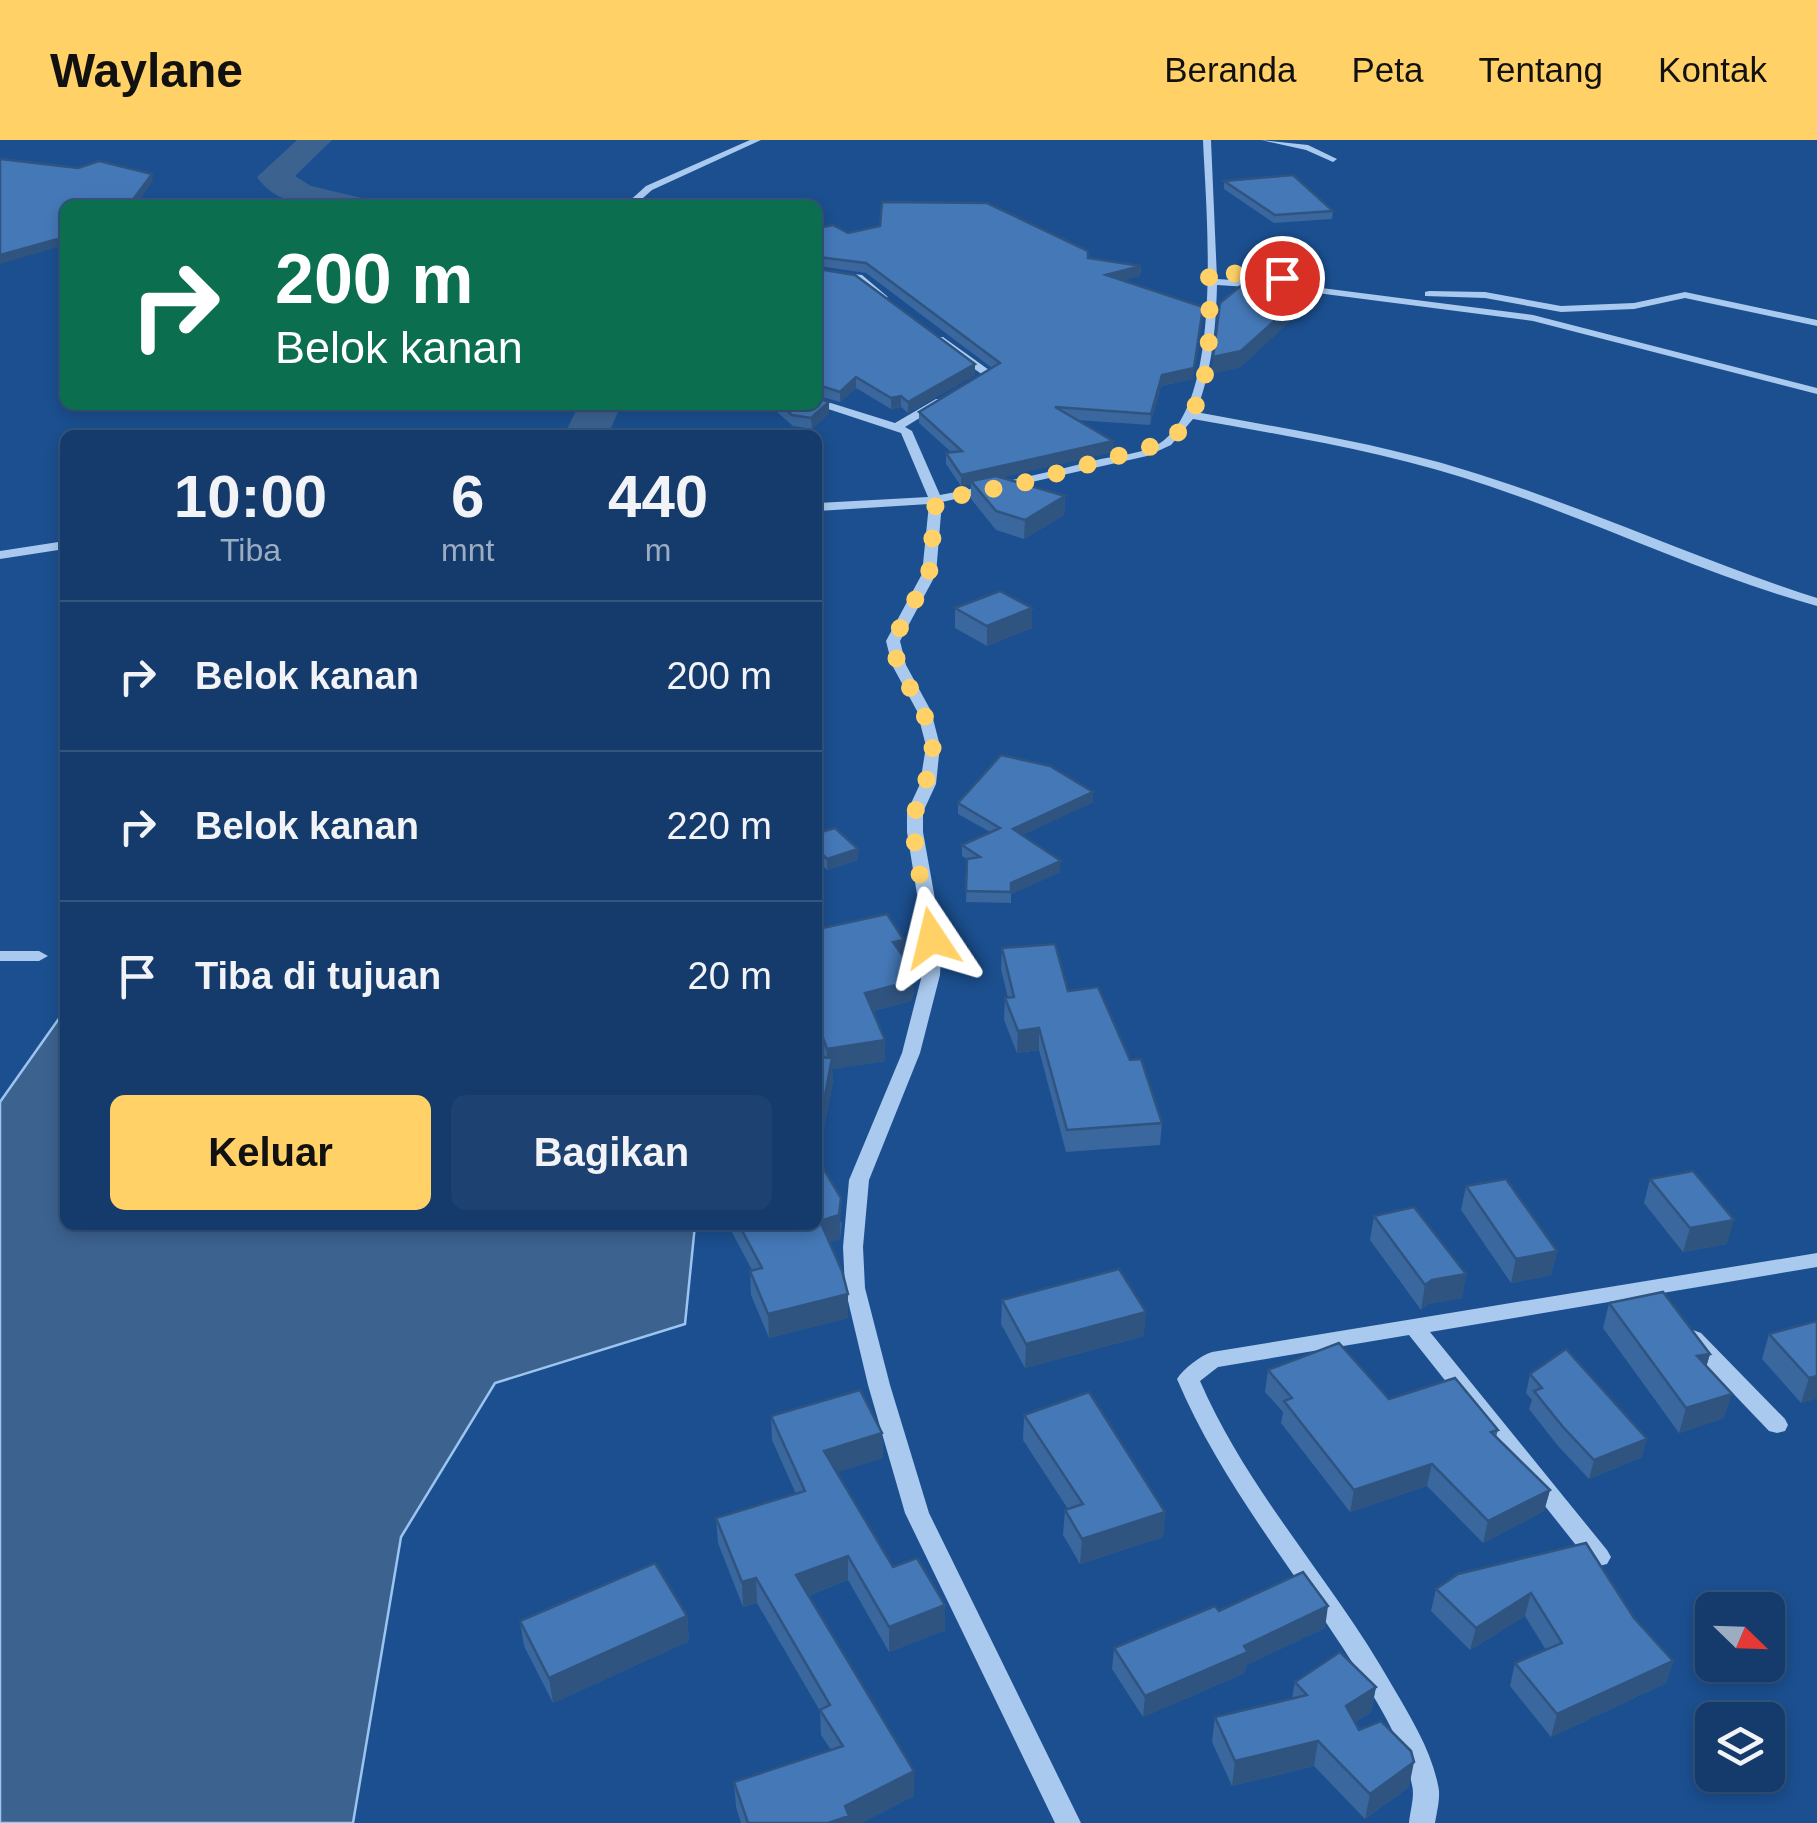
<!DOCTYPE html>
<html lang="id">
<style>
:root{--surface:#143b6b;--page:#1d4271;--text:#f1f3f6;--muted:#9dadc1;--line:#33557e;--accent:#ffd166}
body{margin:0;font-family:Arial,sans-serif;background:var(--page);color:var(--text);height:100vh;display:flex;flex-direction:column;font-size:38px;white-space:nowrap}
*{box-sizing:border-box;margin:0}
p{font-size:32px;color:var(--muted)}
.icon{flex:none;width:55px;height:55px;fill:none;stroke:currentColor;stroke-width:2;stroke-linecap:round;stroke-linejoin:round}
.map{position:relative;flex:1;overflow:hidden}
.sheet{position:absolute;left:60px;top:290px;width:762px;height:800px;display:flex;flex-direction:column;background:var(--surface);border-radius:15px;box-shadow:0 5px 15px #0003,0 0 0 2px var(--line)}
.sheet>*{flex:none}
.hud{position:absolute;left:60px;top:60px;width:762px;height:210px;border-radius:15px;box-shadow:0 5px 15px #0003,0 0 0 2px var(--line);background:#0b6e4f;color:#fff;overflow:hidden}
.needle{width:65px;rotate:113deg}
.tools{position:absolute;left:1695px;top:1452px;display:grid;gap:20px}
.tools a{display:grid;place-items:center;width:90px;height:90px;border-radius:15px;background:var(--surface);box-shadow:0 5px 15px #0003,0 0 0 2px var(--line);font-size:50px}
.pin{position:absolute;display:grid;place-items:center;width:85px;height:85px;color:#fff;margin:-42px;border:5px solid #fff;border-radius:50%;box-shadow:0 2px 10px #0007}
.me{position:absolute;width:110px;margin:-55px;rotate:350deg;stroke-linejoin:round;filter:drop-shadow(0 0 8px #0008)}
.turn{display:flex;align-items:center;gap:35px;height:210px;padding:0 50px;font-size:45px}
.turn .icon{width:130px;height:130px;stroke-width:2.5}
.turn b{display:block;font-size:70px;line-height:85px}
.eta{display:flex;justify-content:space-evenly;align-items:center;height:170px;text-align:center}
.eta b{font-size:60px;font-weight:600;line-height:70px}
.button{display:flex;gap:20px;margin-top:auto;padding:20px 50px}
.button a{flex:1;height:115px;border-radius:15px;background:var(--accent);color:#111;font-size:40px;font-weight:600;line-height:115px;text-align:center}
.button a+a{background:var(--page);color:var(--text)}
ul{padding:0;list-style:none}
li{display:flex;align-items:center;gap:30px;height:150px;padding:0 50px;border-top:2px solid var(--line)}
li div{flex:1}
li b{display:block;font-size:38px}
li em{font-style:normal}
header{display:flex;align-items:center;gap:60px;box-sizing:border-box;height:140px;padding:0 50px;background:var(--accent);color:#111}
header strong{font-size:48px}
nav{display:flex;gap:55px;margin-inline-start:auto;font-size:35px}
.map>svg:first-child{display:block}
.water{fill:#3c6290;stroke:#9cc4f0;stroke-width:2.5}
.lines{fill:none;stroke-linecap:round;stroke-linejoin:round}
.river{fill:#3c6290;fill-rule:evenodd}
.minor{fill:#a9c9ee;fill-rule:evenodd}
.wall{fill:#3a679d}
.shaded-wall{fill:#305480}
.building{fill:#4478b7;stroke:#305480;stroke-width:2.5}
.route{stroke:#ffd166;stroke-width:18;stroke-dasharray:0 32.4}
</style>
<header>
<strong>Waylane</strong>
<nav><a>Beranda</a><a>Peta</a><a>Tentang</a><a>Kontak</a></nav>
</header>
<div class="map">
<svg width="1817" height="1683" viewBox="0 0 1817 1683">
<rect width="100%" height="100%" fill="#1b4f8f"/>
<!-- water -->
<path class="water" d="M65,870v215h630l-10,99 -190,59 -94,154 -48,286h-353v-721z"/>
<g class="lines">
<!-- river -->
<g class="river">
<path d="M297,0h35l-37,36 16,10 51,12 5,7c-38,0 -85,8 -110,-28z"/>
<path d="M579,265h42l-13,30h-44z"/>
</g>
<!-- minor -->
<g class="minor">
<path d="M750,0h11l-109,50 -17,15h-10l21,-19z"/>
<path d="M1203,0h8l6,139 47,3 5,3 -5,3 -47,-3c-1,43 -5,86 -21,127 90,17 181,31 269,58 119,36 233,90 352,128v8c-112,-31 -218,-83 -328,-120 -96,-33 -196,-49 -296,-67l-22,26 -24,11 -205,46 -6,72 -36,67 6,24 25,46 9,35 -4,38 -13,28v20l19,106 -2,37 -20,78 -51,127 -6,67 2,41 25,97 39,128 152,310h-26l-150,-310 -37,-128 -23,-97 -2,-41 6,-67 53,-127 20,-78 2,-37 -17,-106v-20l13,-28 6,-38 -9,-35 -25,-46 -6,-24 36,-67 7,-70 -111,7v-8l110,-6 -27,-64 -85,-28 2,-6 77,24 41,-24h8v4l-39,24 7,4 28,64c53,-10 105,-22 157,-35 21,-5 49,-6 66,-19 61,-48 43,-229 40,-301z"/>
<path d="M1261,0l47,5 29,14 -4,3 -27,-12z"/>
<path d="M818,130l44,5 26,22 -9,2 -24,-19 -37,-4z"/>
<path d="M1290,144l243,31 284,73v6l-284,-73 -247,-32v-4z"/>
<path d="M1429,151l56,1 76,14 73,-3 51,-11 132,28v6l-132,-28 -51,11 -73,3 -76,-14 -60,-2v-4z"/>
<path d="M935,197h8l53,38 -15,11h-8v-4l10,-7 -48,-34z"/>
<path d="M65,401v8l-65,10v-8z"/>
<path d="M0,811h39l9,5 -9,5h-39z"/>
<path d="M1817,1113v14l-387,65 177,218 4,7 -4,7 -8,2 -8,-2 -182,-229 -191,32 -18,14c48,111 134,201 193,306 18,31 38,63 45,98 3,11 -1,26 -3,38h-26c1,-12 6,-27 3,-38 -10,-49 -43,-96 -69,-137 -57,-88 -125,-172 -166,-269 7,-11 23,-23 35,-27z"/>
<path d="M1693,1190l8,3 84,86 3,6 -3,6 -8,2 -8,-2 -84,-88 -3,-5 3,-5z"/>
</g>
</g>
<!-- wall -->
<g class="wall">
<path d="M1224,41l109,30 -1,8 -58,4 -50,-34z"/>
<path d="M818,88l30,5 240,25 53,8 -1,10 -17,4 70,99 -32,7 -11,39 -73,-5 36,32 -111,25 63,19 -1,19 -40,24 -28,-9 -25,-31v-15l-10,2 -15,-22v-11l5,-1 -32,-29v-11l73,-44 -126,-95 -48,-7z"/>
<path d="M818,129l157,95v11l-67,38 -7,-6 -10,2 -35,-21 -16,14 -22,-6z"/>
<path d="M829,262v11l-17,16 -19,-3 -24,-21h49z"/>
<path d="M955,468l77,20 -45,18 -32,-18z"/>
<path d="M1093,652v10l-71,33 38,37 -49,22v9l-45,-1 1,-43 -5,-3v-11l28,-13 -32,-18v-11z"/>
<path d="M818,693l40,27 -31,10 -9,-9z"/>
<path d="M818,789l86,11v18l10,34 -3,9 -38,10 12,29v21l-53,8 1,12 -12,64h-3v-88h5l-5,-13z"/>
<path d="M1002,808l66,43 62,69 32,63 -2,22 -94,7 -27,-102 -22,3 -13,-33 1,-22h3l-7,-29z"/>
<path d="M1650,1039l77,65 -44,8 -39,-49z"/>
<path d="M1466,1046l91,65 -6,24 -40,8 -50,-73z"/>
<path d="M1374,1076l92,58 -4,24 -34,6 -7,6 -51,-70z"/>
<path d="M842,1082l-2,17 -11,3 19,52v24l-79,20 -18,-43 -1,-24 2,-1 -24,-45h90z"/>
<path d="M1002,1160l142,36 -119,32 -24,-44z"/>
<path d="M1609,1163l101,51 -4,12 18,52 -45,15 -76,-105z"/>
<path d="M1817,1181v77l-16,5 -39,-44 7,-25z"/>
<path d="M1268,1230l121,29 109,31 -2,7 54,53 -6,21 -61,32 -56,-57 -77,26 -69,-89 2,-11 -18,-20z"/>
<path d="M1530,1234l112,83 -53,22 -31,-33 -29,-37 3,-9 -6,-7z"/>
<path d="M1024,1275l141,97 -2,25 -83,27 -17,-29 2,-25 3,-1 -45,-69z"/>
<path d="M771,1276l111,17 1,25 -46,14 56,95 52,63 -56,22 -41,-72 -40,16 106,175v25l-53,27h-120l-5,-16 -2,-25 97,-32 -10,-15 -1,-24 -63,-108 -14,4 -25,-64 -2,-25 80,-24 -24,-54z"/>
<path d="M1458,1434l176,44 39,43 -7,22 -115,54 -41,-51 5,-23 31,-13 -21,-34 -55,34 -39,-39 5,-22z"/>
<path d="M1219,1471l106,17 -79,37 -1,8 -102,44 -31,-48 2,-21z"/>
<path d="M687,1476l2,25 -136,62 -29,-57 -4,-25z"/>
<path d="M1295,1542l81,5 -5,25 -16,10 4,8 50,57 -44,32 -51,-53 -82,20 -20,-44 3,-25 77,-19z"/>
</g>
<!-- shaded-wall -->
<g class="shaded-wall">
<path d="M152,34l1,7 -17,24h-7z"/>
<path d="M65,97v8l-65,19v-9z"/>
<path d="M1141,126l-1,10 -34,9v-10z"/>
<path d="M1311,148l-2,16 -69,64 -29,6 2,-17z"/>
<path d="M1202,177l-9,62 -32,7 -11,39 1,-11 11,-39z"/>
<path d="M975,224v11l-67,38v-11z"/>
<path d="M856,237v11l-16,14v-10z"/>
<path d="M901,256v11l-10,2v-11z"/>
<path d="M829,262v11l-17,16 -1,-11z"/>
<path d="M1113,301v11l-139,32 -3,-3v3l-10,2v-11z"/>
<path d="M1065,356l-1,19 -40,24 1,-19z"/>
<path d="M1032,468v20l-45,18v-20z"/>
<path d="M1093,652v10l-81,38 1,-11z"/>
<path d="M858,709v11l-31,10v-11z"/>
<path d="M1061,721l-1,11 -49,22v-11z"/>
<path d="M904,800v20l-11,-18z"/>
<path d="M914,831v21l-3,9 -46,12v-20z"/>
<path d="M1039,888v22l-22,3 1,-22z"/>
<path d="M885,900v21l-53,8 1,12 -12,64 -1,-23 7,-52v-21z"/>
<path d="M841,1058l-1,41 -20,6v-24z"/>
<path d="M1734,1080l-7,24 -44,8 7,-24z"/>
<path d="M1557,1111l-6,24 -40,8 5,-24z"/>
<path d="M1466,1134l-4,24 -34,6 -7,6 4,-25 7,-5z"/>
<path d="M848,1154v24l-79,20 -1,-24z"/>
<path d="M1146,1172l-2,24 -119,32 1,-24z"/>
<path d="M1710,1214l-7,24 -6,-22z"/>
<path d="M1817,1236v22l-16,5 8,-25z"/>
<path d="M1732,1254l-8,24 -45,15 7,-25z"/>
<path d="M882,1293l1,25 -58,18 -1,-25z"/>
<path d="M1647,1299l-5,18 -53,22 5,-19z"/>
<path d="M1432,1324l-5,22 -77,26 4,-22z"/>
<path d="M1550,1350l-6,21 -61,32 5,-22z"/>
<path d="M1165,1372l-2,25 -83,27 2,-25z"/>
<path d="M848,1416v24l-51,20 -1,-25z"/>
<path d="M756,1438l1,25 -14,4 -1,-25z"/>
<path d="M1531,1453l-6,23 -55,34 6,-22z"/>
<path d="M945,1465v25l-56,22v-25z"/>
<path d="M1328,1466l-3,22 -79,37 -1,8 -102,44 2,-21 99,-50z"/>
<path d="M687,1476l2,25 -136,62 -4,-25z"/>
<path d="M1673,1521l-7,22 -115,54 6,-23z"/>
<path d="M1376,1547l-5,25 -30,19 5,-25z"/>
<path d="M1318,1601l-4,25 -82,20 3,-25z"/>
<path d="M1414,1622l-5,25 -44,32 5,-25z"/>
<path d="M914,1631v25l-53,27h-33l17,-17z"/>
</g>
<!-- building -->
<g class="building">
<path d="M0,19l78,9 21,-7 53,13 -23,31h-64v32l-65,18z"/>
<path d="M1293,35l40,36 -58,4 -51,-34z"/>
<path d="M882,62l105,1 101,48v7l53,8 -35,9 97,32 -9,61 -32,7 -11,39 -96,-7 58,34 -152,34 -15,-22 16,-2 -43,-39 81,-49 -134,-100 -48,-6v-29l15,-3 15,8 32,-7z"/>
<path d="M818,129l37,6 120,89 -67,38 -7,-6 -10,2 -35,-21 -16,15 -22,-7v-49h3l-3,-3z"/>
<path d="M1249,139l62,9 -70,63 -28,6 7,-54z"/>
<path d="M818,258l11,4 -18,16 -19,-3 -12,-10h38z"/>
<path d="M996,336l69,20 -40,24 -29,-9 -25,-30z"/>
<path d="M1000,451l32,17 -45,18 -32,-18z"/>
<path d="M1001,615l49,11 43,26 -80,37 48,32 -50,22v9l-45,-1 1,-32 13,-2 -18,-12 38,-17 -42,-25z"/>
<path d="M835,688l23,21 -31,10 -9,-9v-17z"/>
<path d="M887,774l17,26 -11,2 21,29 -3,10 -46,12 20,47 -58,9 -9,-24v-96z"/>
<path d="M1055,804l13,47 30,-4 32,73 11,-1 21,64 -95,7 -28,-102 -21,3 -13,-33 9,-1 -12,-49z"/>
<path d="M818,917l14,1 -12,64h-2z"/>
<path d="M818,1023h2l21,35 -2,17 -19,6 22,50 6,23 -80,20 -18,-43 12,-3 -23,-43h79z"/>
<path d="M1693,1031l41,49 -44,8 -40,-49z"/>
<path d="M1506,1039l51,72 -41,8 -50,-73z"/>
<path d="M1414,1067l52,67 -34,6 -7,5 -51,-69z"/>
<path d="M1119,1129l27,43 -120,32 -24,-44z"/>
<path d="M1663,1152l47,62 -13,2 35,38 -46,14 -77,-105z"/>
<path d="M1817,1181v55l-8,2 -40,-44z"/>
<path d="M1339,1203l50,56 66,-21 43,52 -7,2 59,58 -62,31 -56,-57 -78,26 -70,-89 8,-3 -24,-28z"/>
<path d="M1566,1209l81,90 -53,21 -31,-33 -29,-36 8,-3 -12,-14z"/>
<path d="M860,1250l22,43 -58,18 69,116 24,-9 28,47 -56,22 -41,-71 -52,19 118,196 -69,35 4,10 -21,7h-80l-14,-41 109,-36 -23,-36 10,-5 -74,-127 -14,4 -26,-64 89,-27 -34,-75z"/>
<path d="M1089,1252l76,120 -83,27 -17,-29 18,-6 -59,-89z"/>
<path d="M1586,1403l48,75 39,43 -116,53 -42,-51 47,-20 -31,-50 -55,35 -40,-39 22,-15z"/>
<path d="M655,1423l32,53 -138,62 -29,-57z"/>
<path d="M1303,1432l25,34 -84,40 4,6 -103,44 -31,-48 101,-42 4,5z"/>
<path d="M1340,1512l36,35 -30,19 13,24 22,-9 30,30 3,11 -44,32 -52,-53 -83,20 -20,-44 92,-22 -12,-13z"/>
</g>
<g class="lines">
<!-- route -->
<path class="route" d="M932,798c-5,-40 -21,-82 -17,-123 3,-26 21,-42 17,-74 -5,-37 -36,-63 -39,-100l36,-67 7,-74 87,-17 144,-41c50,-36 42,-116 42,-171l73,7"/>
</g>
</svg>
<div class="tools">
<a><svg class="needle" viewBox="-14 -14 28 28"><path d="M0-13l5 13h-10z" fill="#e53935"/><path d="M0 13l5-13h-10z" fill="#9dadc1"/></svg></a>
<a><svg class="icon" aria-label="layers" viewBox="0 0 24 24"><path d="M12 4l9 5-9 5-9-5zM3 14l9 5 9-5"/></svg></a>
</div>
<div class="pin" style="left:1282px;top:138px;background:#d93025"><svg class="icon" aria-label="arrive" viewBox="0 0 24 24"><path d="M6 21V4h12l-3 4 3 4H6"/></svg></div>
<svg class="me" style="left:932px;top:798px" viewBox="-20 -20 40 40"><path d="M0-17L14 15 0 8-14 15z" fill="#ffd166" stroke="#fff" stroke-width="4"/></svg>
<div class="hud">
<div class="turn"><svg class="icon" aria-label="right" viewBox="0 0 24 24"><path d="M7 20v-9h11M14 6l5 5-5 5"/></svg><div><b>200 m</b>Belok kanan</div></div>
</div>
<section class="sheet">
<div class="eta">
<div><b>10:00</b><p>Tiba</p></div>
<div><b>6</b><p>mnt</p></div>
<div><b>440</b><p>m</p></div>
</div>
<ul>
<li><svg class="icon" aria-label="right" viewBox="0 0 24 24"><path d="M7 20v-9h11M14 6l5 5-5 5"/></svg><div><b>Belok kanan</b></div><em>200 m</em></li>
<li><svg class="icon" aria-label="right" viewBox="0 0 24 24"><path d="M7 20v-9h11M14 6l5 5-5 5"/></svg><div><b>Belok kanan</b></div><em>220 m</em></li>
<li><svg class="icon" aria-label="arrive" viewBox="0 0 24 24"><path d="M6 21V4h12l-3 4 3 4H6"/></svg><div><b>Tiba di tujuan</b></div><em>20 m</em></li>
</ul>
<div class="button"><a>Keluar</a><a>Bagikan</a></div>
</section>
</div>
